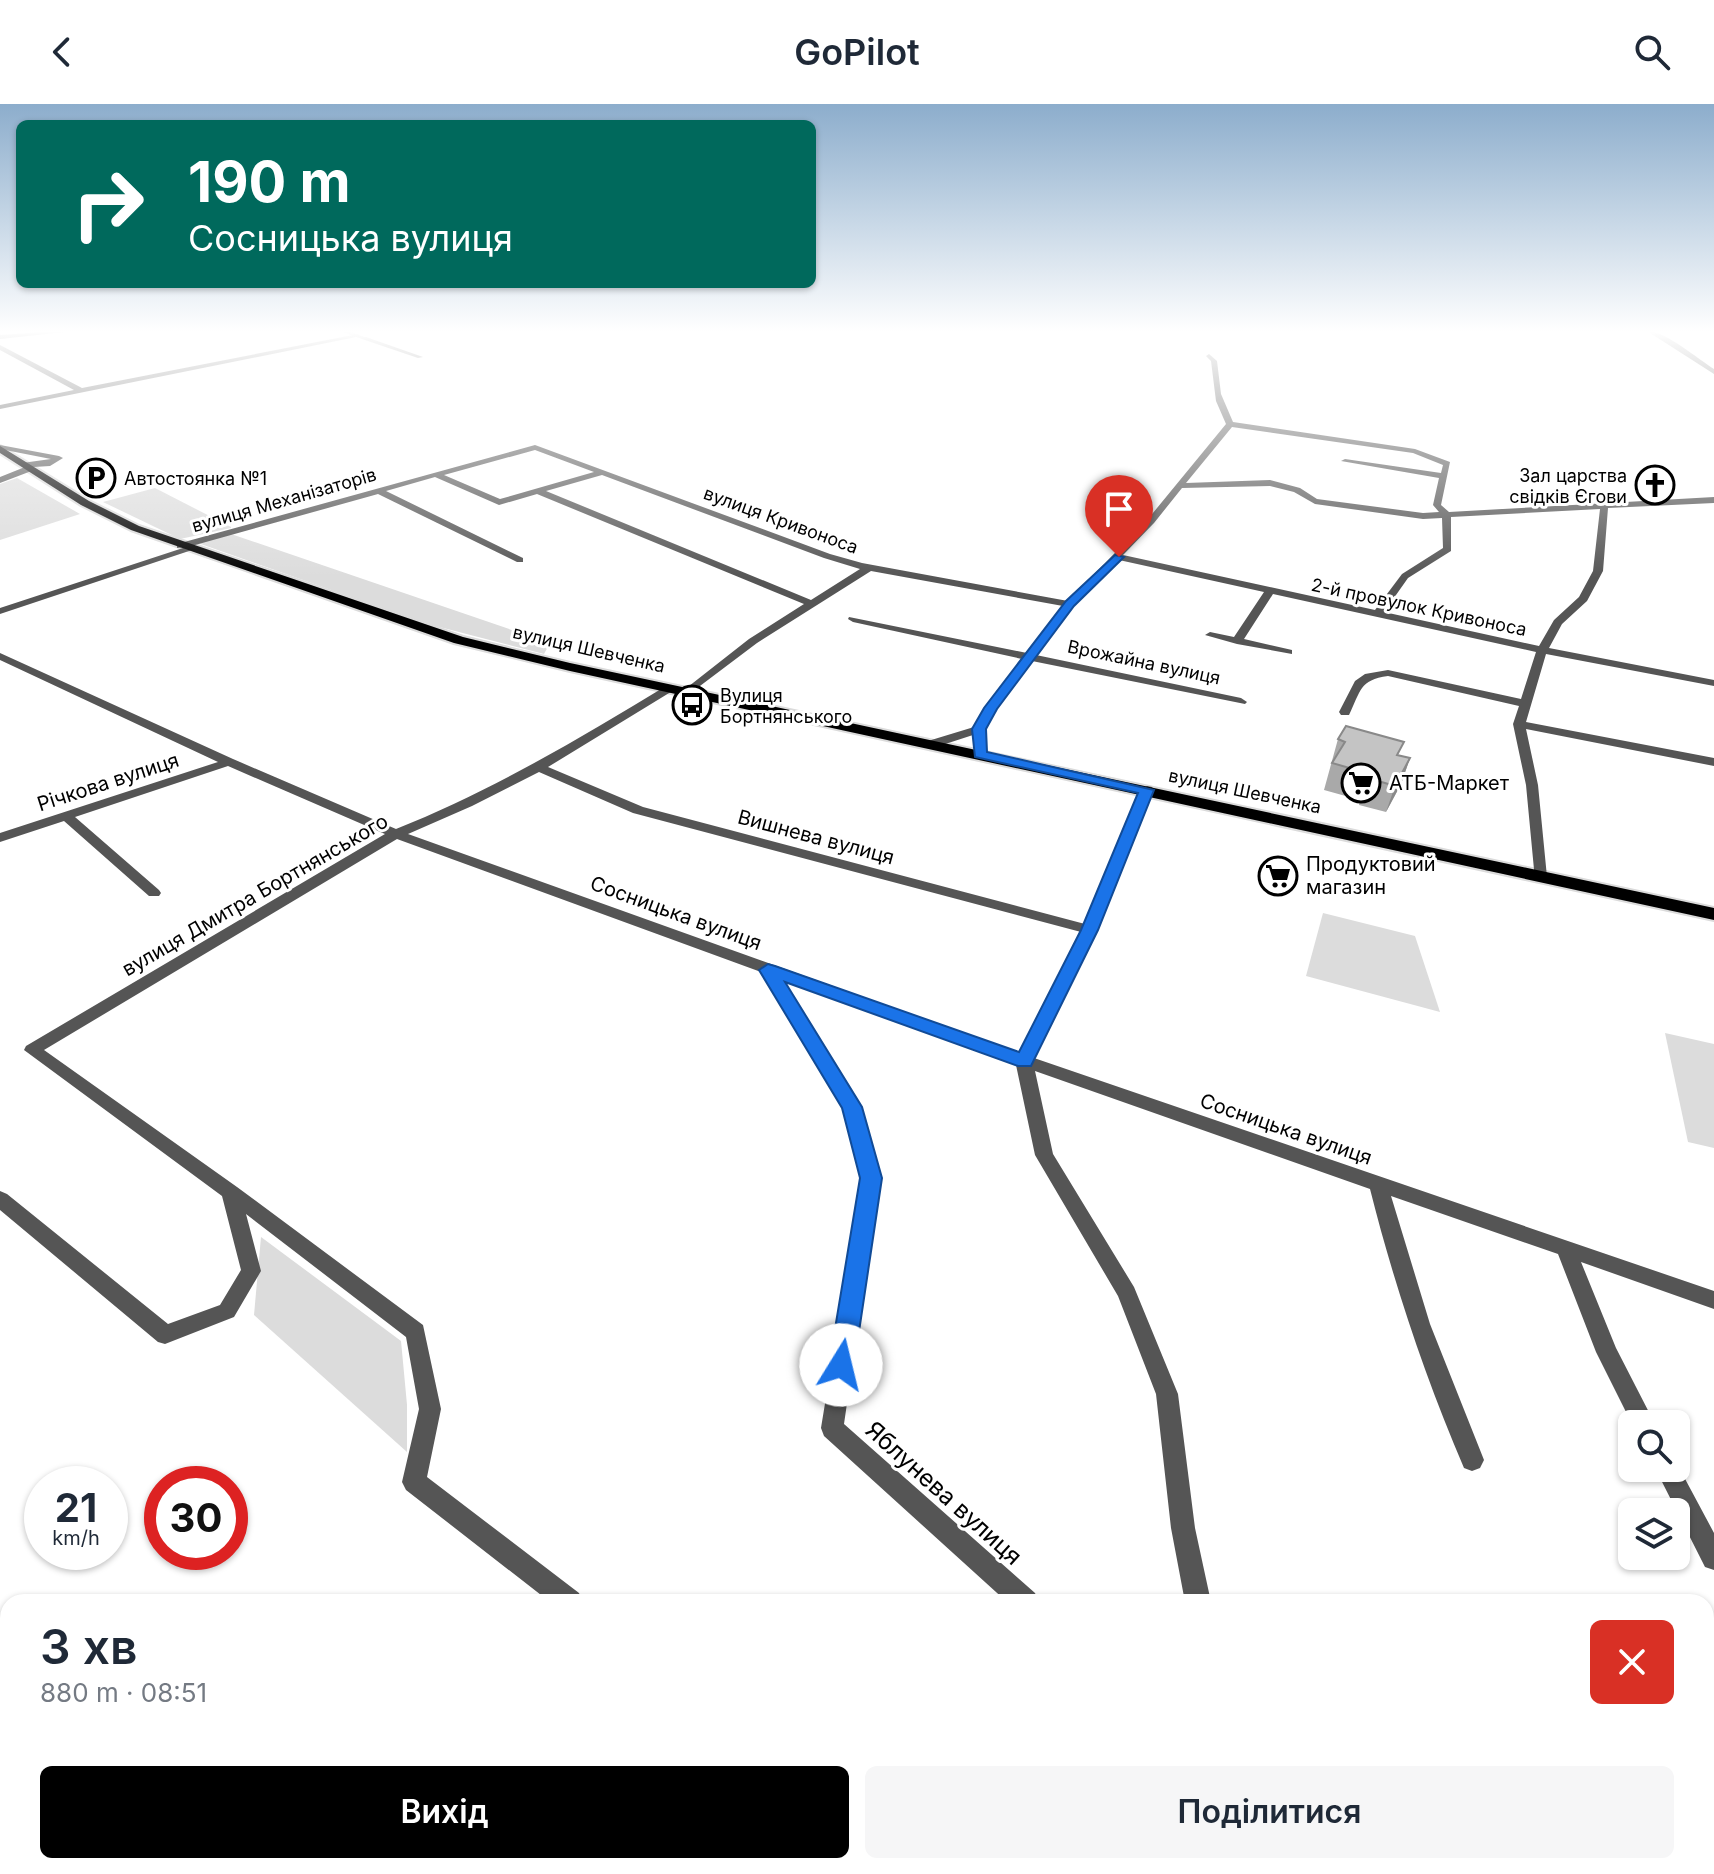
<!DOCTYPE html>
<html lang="uk">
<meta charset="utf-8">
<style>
:root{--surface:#fff;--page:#f6f6f7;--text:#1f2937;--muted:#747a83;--accent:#000}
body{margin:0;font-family:Inter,sans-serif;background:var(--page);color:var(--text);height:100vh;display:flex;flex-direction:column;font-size:30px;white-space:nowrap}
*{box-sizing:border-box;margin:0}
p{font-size:26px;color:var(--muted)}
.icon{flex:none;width:44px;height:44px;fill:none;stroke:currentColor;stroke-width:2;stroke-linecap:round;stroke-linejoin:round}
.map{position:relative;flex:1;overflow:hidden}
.details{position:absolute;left:0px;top:1490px;width:1714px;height:280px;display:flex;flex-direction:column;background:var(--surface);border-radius:24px 24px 0 0;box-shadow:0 2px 6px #0004}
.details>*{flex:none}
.banner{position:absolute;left:16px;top:16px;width:800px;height:168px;border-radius:12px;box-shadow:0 2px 6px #0004;background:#00695c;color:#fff;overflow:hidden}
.tools{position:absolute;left:1618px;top:1306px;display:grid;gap:16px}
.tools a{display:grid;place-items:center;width:72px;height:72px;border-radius:12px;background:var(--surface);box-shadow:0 2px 6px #0004;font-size:40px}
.speed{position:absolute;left:24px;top:1362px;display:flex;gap:16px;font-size:40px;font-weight:700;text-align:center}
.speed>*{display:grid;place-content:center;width:104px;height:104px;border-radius:50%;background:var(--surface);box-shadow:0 2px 6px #0004;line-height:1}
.speed small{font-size:20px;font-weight:400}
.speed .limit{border:12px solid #d22;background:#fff;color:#111}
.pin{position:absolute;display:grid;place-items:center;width:68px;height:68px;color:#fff;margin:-82px -34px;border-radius:50% 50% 50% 0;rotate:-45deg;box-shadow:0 0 8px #0007}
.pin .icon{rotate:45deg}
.me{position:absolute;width:88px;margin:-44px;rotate:9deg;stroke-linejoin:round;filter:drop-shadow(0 0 6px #0008)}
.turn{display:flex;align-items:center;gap:28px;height:168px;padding:0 40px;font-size:36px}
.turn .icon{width:104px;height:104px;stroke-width:2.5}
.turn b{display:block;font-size:56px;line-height:68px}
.round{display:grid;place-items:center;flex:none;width:84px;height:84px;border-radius:12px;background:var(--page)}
.overview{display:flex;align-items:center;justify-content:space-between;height:136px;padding:0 40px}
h1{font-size:48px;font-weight:600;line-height:60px}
.cta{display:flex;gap:16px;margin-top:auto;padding:16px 40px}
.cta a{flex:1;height:92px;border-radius:12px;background:var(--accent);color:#fff;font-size:32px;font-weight:600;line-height:92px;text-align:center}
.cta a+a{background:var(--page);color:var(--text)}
header{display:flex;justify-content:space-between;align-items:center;height:104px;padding:0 40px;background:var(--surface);font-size:36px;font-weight:600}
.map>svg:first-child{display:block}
.green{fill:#dcdcdc}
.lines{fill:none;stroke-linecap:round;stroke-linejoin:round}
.primary-casing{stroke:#dbdbdb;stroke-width:4}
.minor{fill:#555;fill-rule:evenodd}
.tertiary{fill:#555;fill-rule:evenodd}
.secondary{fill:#222;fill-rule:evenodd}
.primary{fill:#000;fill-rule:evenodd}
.wall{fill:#a9a9a9}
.shaded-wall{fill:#898989}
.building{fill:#c4c4c4;stroke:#898989;stroke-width:2}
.route{fill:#1a73e8;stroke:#114b97;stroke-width:2}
.labels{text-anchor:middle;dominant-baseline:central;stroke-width:6;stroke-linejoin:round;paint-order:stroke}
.far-poi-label{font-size:18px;fill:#000;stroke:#fff;text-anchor:start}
.far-street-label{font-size:18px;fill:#000;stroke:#fff}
.street-label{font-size:20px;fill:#000;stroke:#fff}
.poi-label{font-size:20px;fill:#000;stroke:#fff;text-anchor:start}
.near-street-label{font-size:24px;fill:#000;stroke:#fff}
</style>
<header><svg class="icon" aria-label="back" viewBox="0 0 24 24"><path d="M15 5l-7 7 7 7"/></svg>GoPilot<svg class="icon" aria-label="search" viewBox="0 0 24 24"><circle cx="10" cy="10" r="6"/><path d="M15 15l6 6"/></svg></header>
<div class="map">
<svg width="1714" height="1770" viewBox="0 0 1714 1770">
<rect width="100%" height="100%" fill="#fff"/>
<!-- green -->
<g class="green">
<path d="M17,374l63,36 -80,26v-56z"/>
<path d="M155,384l76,39v1l-51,11 -77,-37z"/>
<path d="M231,430l319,109 -6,11 -116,-30 -230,-81z"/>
<path d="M1323,809l92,23 25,76 -134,-36z"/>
<path d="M1665,929l49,11v104l-26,-6z"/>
<path d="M261,1133l140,104 6,64v47l-153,-137z"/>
</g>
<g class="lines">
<defs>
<path id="primary" d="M0,342l89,55 50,25 324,111 107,26 1144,245v12l-1144,-249 -116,-28 -323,-113 -50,-25 -81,-52z"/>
</defs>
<!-- primary casing -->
<use href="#primary" class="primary-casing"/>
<!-- minor -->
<g class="minor">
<path d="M358,230l-2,3 -356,72v-4l74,-15 -74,-40v-5l82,43z"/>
<path d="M362,233h4l57,20 -5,1 -56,-19z"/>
<path d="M1209,250l8,7 4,33 12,28 182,27 35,13 -9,43 8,7 265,-15v6l-106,5 -5,63 -16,30 -25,23 -13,24 165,32v6l-168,-32 -20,68 188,36v8l-188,-37 12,56 9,92 -2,3h-10l-9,-95 -13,-61 6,-18 -131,-30c-29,4 -27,15 -39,39h-8l-2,-3 16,-31 10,-7 23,-4 133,29 15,-47 -263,-58 -29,45 48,11v4l-55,-10 -32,-9 5,-3 24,5 30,-45 -145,-32 -45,46 -38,49 205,43 6,4 -2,2 -213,-43 -36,48 -11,20 -1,28h-8l-3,-22 -37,12h-8v-6l46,-14 12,-22 36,-46 -169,-37 -5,-3 1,-2 178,36 36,-47 -192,-35 -114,72 -69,52 -6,-3 2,-2 65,-51 55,-35 -267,-110 -38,11 -64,-28 -49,14 137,67v4h-6l-139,-68 -190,53 7,2 -195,65v-6l186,-61 -9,1v-4l358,-99 295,109 32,9 206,38 80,-82 78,-95 -10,-23 -5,-40 -5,-5zM1232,323l181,26 30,12 -2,8 -96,-14 -4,2 98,17 -6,27 6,7 -16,1 -106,-14 -17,-11 -30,-8 -84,3zM535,346l59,22 -94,27 -56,-24zM602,371l222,83 36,11 -49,31 -265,-109zM1270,382l24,6 21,12 108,15 19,-1 1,30 -41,26 -27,36 -252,-55 31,-32 28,-35zM1600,405l-7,62 -14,26 -25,23 -15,26 -155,-34 24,-34 43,-27v-34z"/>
<path d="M0,341l59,11 4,2 -13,8 -16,1v3l-34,13v-6l25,-10 -3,-4 29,-4 -51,-10z"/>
<path d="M0,549l233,106 163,70c95,-38 183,-90 270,-143h8v4l-126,77 95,40 442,117 55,-134 7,-4 5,1 2,3 -56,140 -64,128 680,233v18l-133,-47 35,86 39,76h-23l-36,-72 -38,-98 -167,-58 39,128 54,136 -4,8 -8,3 -8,-3c-39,-91 -70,-184 -94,-279l-335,-118 18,83 81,133 44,107 17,134 16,74h-26l-14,-74 -15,-134 -38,-98 -83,-141 -19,-90 -234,-86 79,128 19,71 -36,246 191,169 4,9h-32l-183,-166 -3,-8 41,-250 -19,-70 -82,-136 -364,-133 -353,211 193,137 186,138 18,84 -14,68 152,116 4,9h-33l-144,-112 -4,-8 17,-73 -13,-72 -160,-123 15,57 -27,46 -69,27 -7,-2 -158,-132v-19l7,3 161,130 52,-19 21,-35 -19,-74 -198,-146 2,-4 359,-212 -157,-68 -153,51 84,73 2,3 -2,3h-10l-85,-75 -64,21v-9l218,-71 -218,-102zM539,668l94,41 448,119 -61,121 -612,-219 64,-28z"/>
<path d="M1676,1358l38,71v37l-9,-3 -50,-99h21z"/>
<path d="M896,1762h37l4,8h-37z"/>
<rect x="1241" y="1762" width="30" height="8"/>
</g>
<!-- tertiary -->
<g class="tertiary">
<path d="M340,227h8l19,7 -5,1z"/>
<path d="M1647,227c17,-1 51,28 67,38v5z"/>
</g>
<!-- secondary -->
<path class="secondary" d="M54,227h20l-74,8v-4z"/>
<!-- primary -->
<use href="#primary" class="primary"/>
</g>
<!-- wall -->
<path class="wall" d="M1338,635l72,19 -9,26 -15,28 -27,-7 1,-5 -36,-10z"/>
<!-- shaded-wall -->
<path class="shaded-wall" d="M1410,654l-9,26 -15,28 9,-26z"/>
<!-- building -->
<path class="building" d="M1346,622l58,16 -7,13 13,3 -15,28 -27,-8 2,-4 -38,-11 13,-21 -7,-3z"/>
<!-- sky -->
<linearGradient id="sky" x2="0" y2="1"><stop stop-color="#8cadcc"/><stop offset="0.48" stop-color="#fff"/><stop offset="1" stop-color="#fff" stop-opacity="0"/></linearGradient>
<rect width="1714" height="474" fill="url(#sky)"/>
<!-- route -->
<path class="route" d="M1115,451l9,2 -50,49 -77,103 -11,20 1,23 167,38 -56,140 -67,136h-13l-233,-84 77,125 20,71 -28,187 -4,8 -9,3 -8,-3 -4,-8 31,-187 -18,-70 -83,-138 9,-6 7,2 244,86 62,-122 57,-137 -163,-36 -3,-28 12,-21 82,-107z"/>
<!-- icons -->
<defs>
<symbol id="parking-ring" viewBox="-11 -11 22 22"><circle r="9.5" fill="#fff" stroke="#000" stroke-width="1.5"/><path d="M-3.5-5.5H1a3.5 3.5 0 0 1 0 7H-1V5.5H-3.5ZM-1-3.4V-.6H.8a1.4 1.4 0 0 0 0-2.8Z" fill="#000"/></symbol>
<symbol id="church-ring" viewBox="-11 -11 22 22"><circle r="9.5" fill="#fff" stroke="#000" stroke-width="1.5"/><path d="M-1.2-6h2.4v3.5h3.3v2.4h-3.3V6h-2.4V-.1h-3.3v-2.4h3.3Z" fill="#000"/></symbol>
<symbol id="bus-ring" viewBox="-11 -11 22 22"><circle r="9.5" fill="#fff" stroke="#000" stroke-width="1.5"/><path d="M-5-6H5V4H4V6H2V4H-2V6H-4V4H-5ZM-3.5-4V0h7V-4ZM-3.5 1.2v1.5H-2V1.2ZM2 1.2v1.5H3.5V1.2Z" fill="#000"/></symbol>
<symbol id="supermarket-ring" viewBox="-11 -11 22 22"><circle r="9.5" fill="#fff" stroke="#000" stroke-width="1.5"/><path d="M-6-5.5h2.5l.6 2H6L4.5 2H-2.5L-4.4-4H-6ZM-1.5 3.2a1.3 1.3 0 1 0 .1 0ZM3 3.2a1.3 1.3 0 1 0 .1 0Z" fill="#000"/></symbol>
</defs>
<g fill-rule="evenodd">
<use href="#parking-ring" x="74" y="352" width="44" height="44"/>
<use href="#church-ring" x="1633" y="359" width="44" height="44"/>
<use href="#bus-ring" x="670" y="579" width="44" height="44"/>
<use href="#supermarket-ring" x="1339" y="657" width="44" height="44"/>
<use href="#supermarket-ring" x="1256" y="750" width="44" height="44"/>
</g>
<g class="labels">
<!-- far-poi labels -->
<g class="far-poi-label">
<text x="1627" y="371" text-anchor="end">Зал царства<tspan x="1627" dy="21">свідків Єгови</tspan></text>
<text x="124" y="374">Автостоянка №1</text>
<text x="720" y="591">Вулиця<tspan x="720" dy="21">Бортнянського</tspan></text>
</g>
<!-- far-street labels -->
<g class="far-street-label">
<text transform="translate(284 396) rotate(-16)">вулиця Механізаторів</text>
<text transform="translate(781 416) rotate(20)">вулиця Кривоноса</text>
<text transform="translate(1419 503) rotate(12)">2-й провулок Кривоноса</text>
<text transform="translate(589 545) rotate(13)">вулиця Шевченка</text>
<text transform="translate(1144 558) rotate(12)">Врожайна вулиця</text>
<text transform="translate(1245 687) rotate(12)">вулиця Шевченка</text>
</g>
<!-- street labels -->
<g class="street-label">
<text transform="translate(108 678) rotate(-18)">Річкова вулиця</text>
<text transform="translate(816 733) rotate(15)">Вишнева вулиця</text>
<text transform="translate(255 791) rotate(-30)">вулиця Дмитра Бортнянського</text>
<text transform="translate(676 809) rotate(20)">Сосницька вулиця</text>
<text transform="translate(1286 1025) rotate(19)">Сосницька вулиця</text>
</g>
<!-- poi labels -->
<g class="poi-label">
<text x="1389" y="679">АТБ-Маркет</text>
<text x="1306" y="760">Продуктовий<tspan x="1306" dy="23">магазин</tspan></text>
</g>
<!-- near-street labels -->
<g class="near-street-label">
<text transform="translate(944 1389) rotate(42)">Яблунева вулиця</text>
</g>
</g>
</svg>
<div class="tools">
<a><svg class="icon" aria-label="search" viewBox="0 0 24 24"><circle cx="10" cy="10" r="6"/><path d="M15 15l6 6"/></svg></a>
<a><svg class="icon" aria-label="layers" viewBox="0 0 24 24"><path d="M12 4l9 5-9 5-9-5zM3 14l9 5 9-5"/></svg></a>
</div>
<div class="speed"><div>21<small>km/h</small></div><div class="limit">30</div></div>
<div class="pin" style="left:1119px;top:453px;background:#d93025"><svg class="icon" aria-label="arrive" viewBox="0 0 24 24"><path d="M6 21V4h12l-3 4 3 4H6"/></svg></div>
<svg class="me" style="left:841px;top:1261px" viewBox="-20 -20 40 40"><circle r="19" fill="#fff"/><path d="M0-13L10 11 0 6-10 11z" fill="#1a73e8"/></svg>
<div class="banner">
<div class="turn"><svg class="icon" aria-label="right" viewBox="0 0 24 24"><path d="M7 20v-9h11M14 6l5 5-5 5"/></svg><div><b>190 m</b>Сосницька вулиця</div></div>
</div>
<section class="details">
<div class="overview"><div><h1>3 хв</h1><p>880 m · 08:51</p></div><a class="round" style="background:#d93025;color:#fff"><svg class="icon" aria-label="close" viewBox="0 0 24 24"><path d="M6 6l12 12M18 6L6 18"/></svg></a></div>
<div class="cta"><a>Вихід</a><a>Поділитися</a></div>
</section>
</div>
